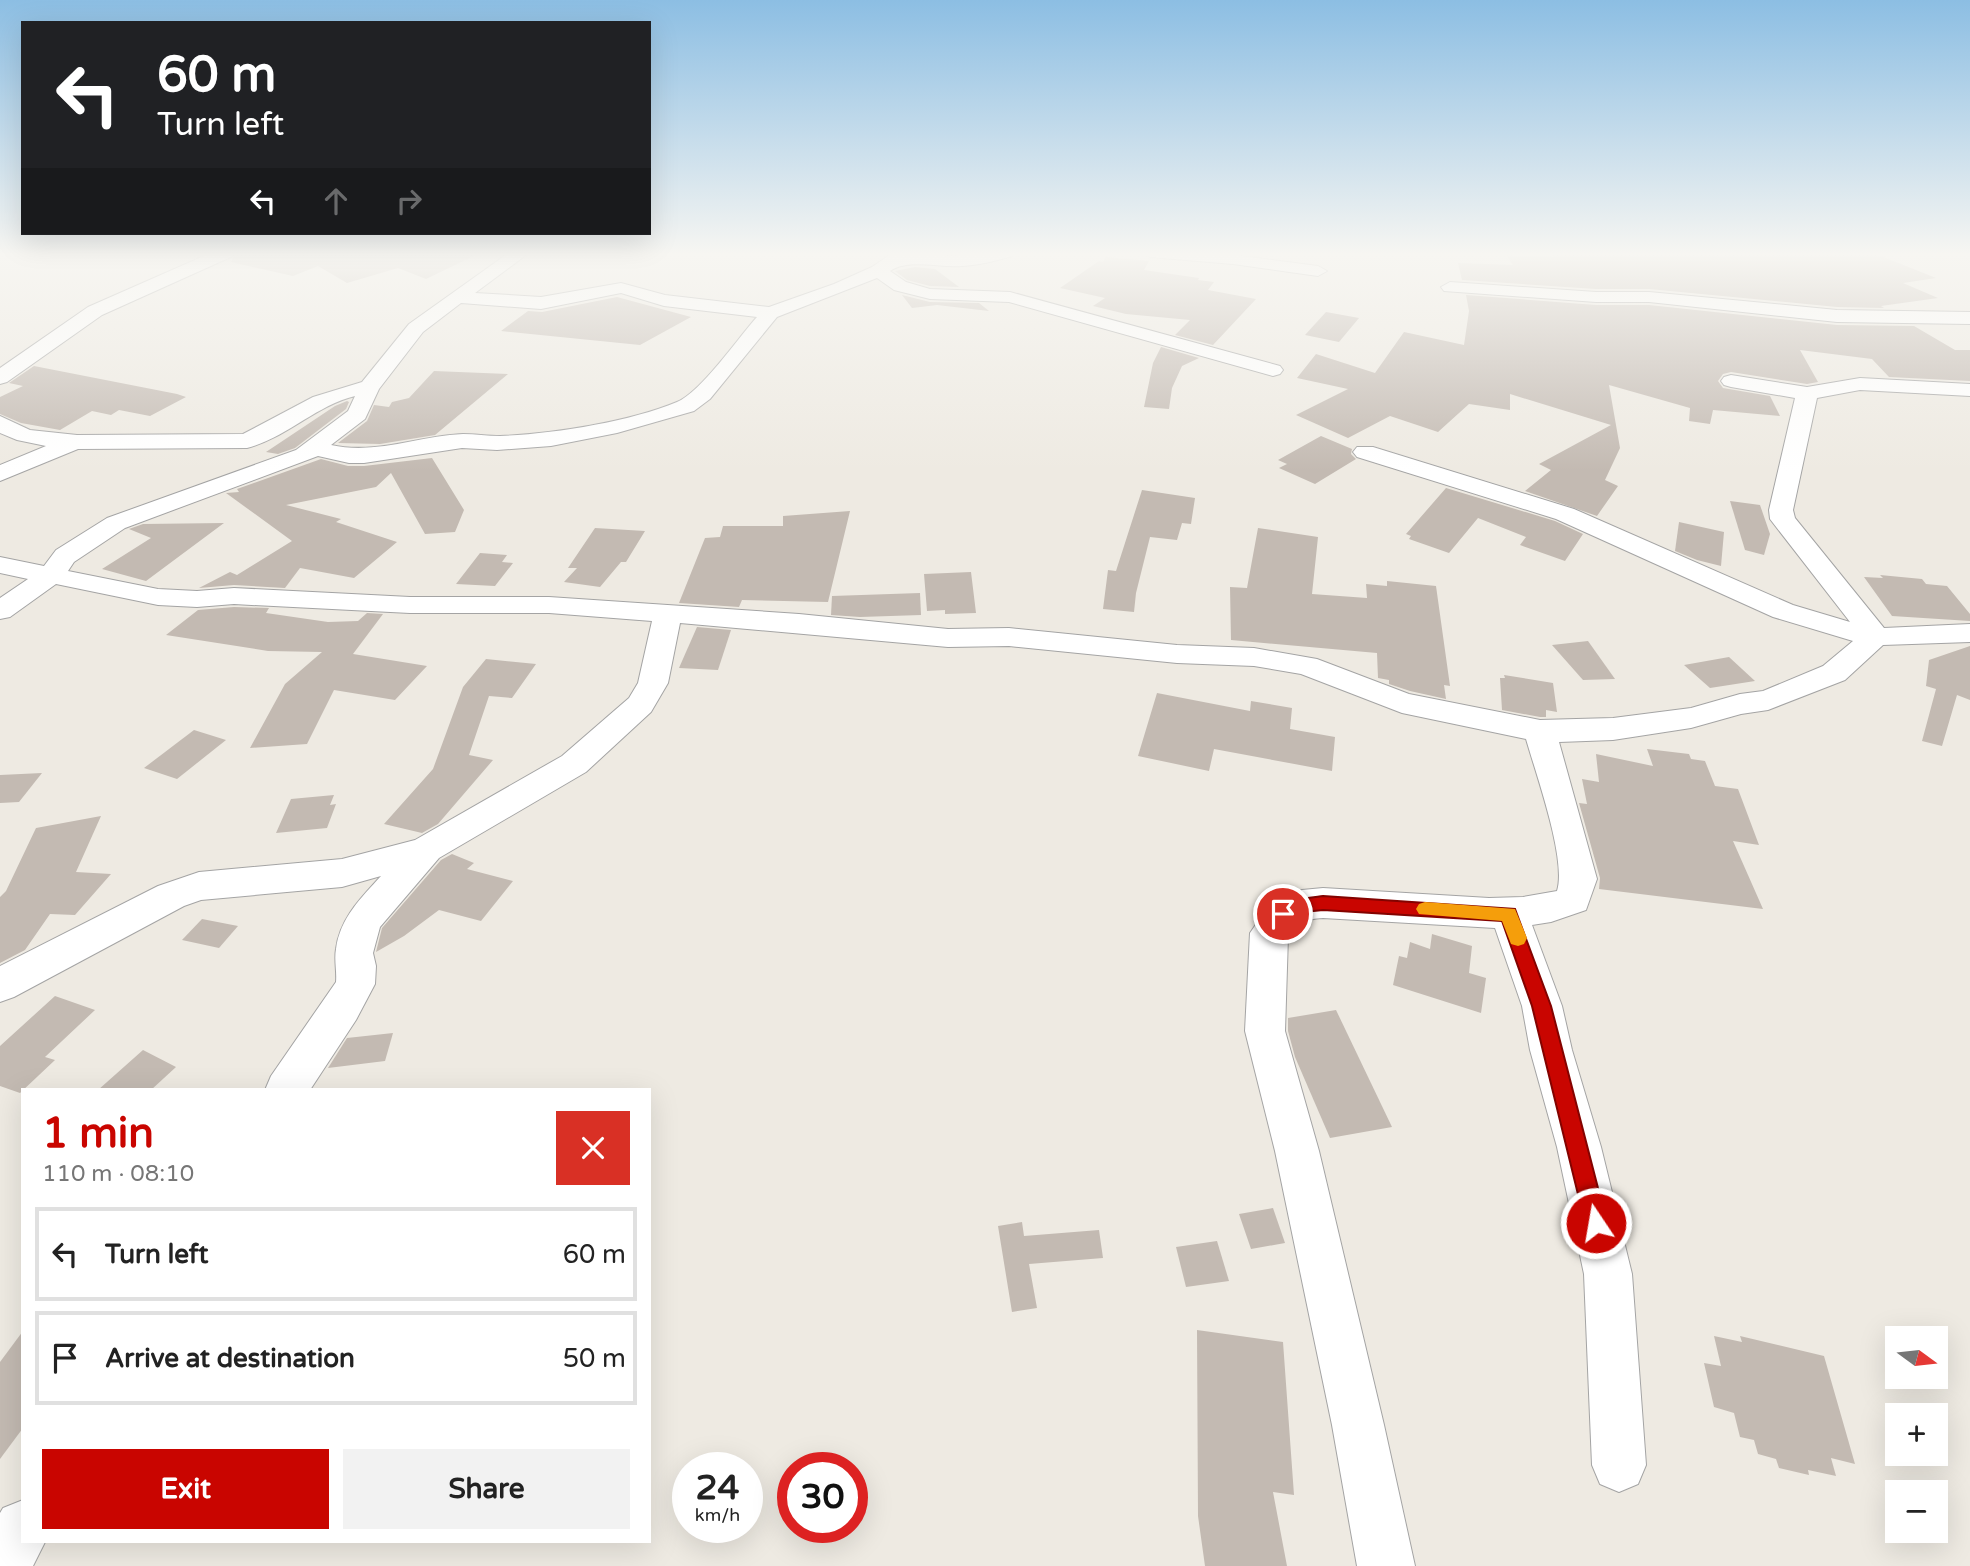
<!DOCTYPE html>
<meta charset="utf-8">
<style>
:root{--surface:#fff;--page:#f2f2f2;--text:#222;--muted:#767676;--line:#e0e0e0;--accent:#c90500}
body{margin:0;font-family:"Varela Round",sans-serif;background:var(--page);color:var(--text);height:100vh;display:flex;flex-direction:column;font-size:26px;white-space:nowrap}
*{box-sizing:border-box;margin:0}
p{font-size:23px;color:var(--muted)}
.icon{flex:none;width:38px;height:38px;fill:none;stroke:currentColor;stroke-width:2;stroke-linecap:round;stroke-linejoin:round}
.map{position:relative;flex:1;overflow:hidden}
.details{position:absolute;left:21px;top:1088px;width:630px;height:455px;display:flex;flex-direction:column;background:var(--surface);border-radius:0px;box-shadow:0 7px 28px #0002}
.details>*{flex:none}
.top-card{position:absolute;left:21px;top:21px;width:630px;height:214px;border-radius:0px;box-shadow:0 7px 28px #0002;background:#202124;color:#fff;overflow:hidden}
.needle{width:46px;rotate:105deg}
.tools{position:absolute;left:1885px;top:1326px;display:grid;gap:14px}
.tools a{display:grid;place-items:center;width:63px;height:63px;border-radius:0px;background:var(--surface);box-shadow:0 7px 28px #0002;font-size:35px}
.speed{position:absolute;left:672px;top:1452px;display:flex;gap:14px;font-size:35px;font-weight:700;text-align:center}
.speed>*{display:grid;place-content:center;width:91px;height:91px;border-radius:50%;background:var(--surface);box-shadow:0 7px 28px #0002;line-height:1}
.speed small{font-size:18px;font-weight:400}
.speed .limit{border:10px solid #d22;background:#fff;color:#111}
.pin{position:absolute;display:grid;place-items:center;width:60px;height:60px;color:#fff;margin:-30px;border:4px solid #fff;border-radius:50%;box-shadow:0 2px 7px #0007}
.me{position:absolute;width:77px;margin:-38px;rotate:348deg;stroke-linejoin:round;filter:drop-shadow(0 0 5px #0008)}
.turn{display:flex;align-items:center;gap:24px;height:147px;padding:0 21px;font-size:32px}
.turn .icon{width:91px;height:91px;stroke-width:2.5}
.turn b{display:block;font-size:49px;line-height:60px}
.lanes{display:flex;align-items:center;height:66px;padding:0 21px;background:#0003;justify-content:center;gap:35px;direction:ltr}
.lanes .off{opacity:.35}
.round{display:grid;place-items:center;flex:none;width:74px;height:74px;border-radius:0px;background:var(--page)}
.overview{display:flex;align-items:center;justify-content:space-between;height:119px;padding:0 21px}
h1{font-size:42px;font-weight:700;line-height:52px;color:var(--accent)}
.cta{display:flex;gap:14px;margin-top:auto;padding:14px 21px}
.cta a{flex:1;height:80px;border-radius:0px;background:var(--accent);color:#fff;font-size:28px;font-weight:700;line-height:80px;text-align:center}
.cta a+a{background:var(--page);color:var(--text)}
ul{padding:0;list-style:none}
li{display:flex;align-items:center;gap:21px;height:94px;margin:0 14px 10px;padding:0 7px;border:4px solid var(--line);border-radius:0px}
li div{flex:1}
li b{display:block;font-size:26px}
li em{font-style:normal}
.map>svg:first-child{display:block}
.building{fill:#c3bab2}
.lines{fill:none;stroke-linecap:round;stroke-linejoin:round}
.street-casing{stroke:#a4a4a4;stroke-width:2}
.street{fill:#fff;fill-rule:evenodd}
.route{fill:#c90500;stroke:#830300;stroke-width:2}
.slow{fill:#f59e0b}
</style>
<div class="map">
<svg width="1970" height="1566" viewBox="0 0 1970 1566">
<rect width="100%" height="100%" fill="#eeeae2"/>
<!-- building -->
<g class="building">
<path d="M237,252h245l-56,27 -28,-11 -51,15 -29,-17 -25,10 -62,-14z"/>
<path d="M1548,252h323l65,26 -33,5 35,15 -57,8 3,2 -47,-1 -188,-18h-53l-134,-9 -4,-17 55,2 -7,-10 48,2z"/>
<path d="M1106,257l43,4 -5,9 55,8 -1,2 16,2 -6,8 48,9 -43,46 -38,-10 15,-15 -64,-6 -33,-8 12,-8 -45,-10 39,-27 4,1z"/>
<path d="M915,267l20,2 24,18 -29,-1 -23,-6 -12,-9z"/>
<path d="M902,295l28,7 49,1 10,8 -52,-6 -25,3z"/>
<path d="M1466,295l130,10h53l188,20 77,1 41,24h15v31l-81,-4 -17,-18 -72,-9 18,32 -11,2 -76,-12 -8,2 -5,7 5,7 47,8 10,20 -67,-6 -3,14 -21,-3 1,-13 -81,-23 11,63 -15,32 13,6 -21,30 -72,-25 26,-21 -12,-6 72,-39 -101,-31v16l-41,-6 -31,28 -48,-16 -42,22 -52,-23 52,-26 -51,-11 19,-24 59,19 29,-41 60,13 5,-34z"/>
<path d="M617,297l74,20 -51,28 -139,-14 27,-20 14,1z"/>
<path d="M1326,312l33,6 -20,24 -34,-7z"/>
<path d="M1161,347l38,11 -17,8 -10,22 -3,21 -25,-2 9,-44z"/>
<path d="M34,366l143,28 9,3 -36,19 -31,-6 -8,5 -19,-4 -32,19 -39,-7 -21,-9v-17l23,-11 -14,-3z"/>
<path d="M434,371l74,3 -73,61 -55,9 -42,-1 29,-22 7,-16 15,2 3,-5 17,-4z"/>
<path d="M347,401l2,1 -3,7 -51,39 -17,6 -12,-2 69,-46z"/>
<path d="M1321,436l31,13 -1,5 5,5 -41,25 -36,-16 8,-4 -9,-4z"/>
<path d="M432,458l32,52 -9,22 -30,2 -34,-61 -15,14 -90,18 55,14 -5,3 61,20 -43,36 -54,-10 -15,20 -51,-3 -35,3 31,-16 7,3 55,-34 -66,-48 13,-1 -2,-3 84,-30 27,7h16z"/>
<path d="M1446,488l109,33 28,13 -18,27 -45,-16 6,-8 -48,-19 -29,35 -40,-14 2,-3 -5,-2z"/>
<path d="M1142,490l53,8 -4,26 -9,-1 -5,17 -27,-3 -14,56 -2,19 -31,-3 5,-39 8,1z"/>
<path d="M1730,501l30,4 10,29 -6,21 -19,-5z"/>
<path d="M850,511l-22,91 -86,-2 -3,7 -60,-4 26,-65 15,-1 3,-11h60v-10z"/>
<path d="M1679,522l45,10 -3,34 -24,-6 -22,-9z"/>
<path d="M224,523l-78,58 -44,-12 49,-31 -22,-9 14,-5z"/>
<path d="M595,528l50,3 -19,31h-5l-21,25 -36,-5 13,-14h-9z"/>
<path d="M1258,528l60,9 -6,57 55,4 -1,-14 21,2v-5l49,5 14,100 -6,-1 2,14 -36,-8 -21,-7v-4l-11,-2 -1,-25 -146,-13 -1,-53 17,1z"/>
<path d="M480,553l27,2 -5,7 11,1 -18,23 -39,-2z"/>
<path d="M971,572l5,41 -31,1v-4l-18,1 -3,-37z"/>
<path d="M1880,575l42,4 4,5 21,2 23,28v7l-78,-5 -28,-39 19,1z"/>
<path d="M920,593l1,22 -61,2 -29,-2 1,-19z"/>
<path d="M234,607l35,1 -3,5 62,9 30,-1 9,-8 16,1 -30,40 74,12 -32,34 -61,-10 -27,54 -57,4 35,-64 37,-32 -54,-1 -102,-16 32,-25z"/>
<path d="M697,627l34,3 -13,40 -39,-2z"/>
<path d="M1588,641l27,38 -32,1 -31,-35z"/>
<path d="M1970,646v54l-13,-5 -15,51 -20,-5 14,-52 -10,-3 3,-26z"/>
<path d="M1729,657l26,24 -45,7 -26,-23z"/>
<path d="M486,659l50,5 -24,34 -23,-2 -20,59 24,5 -55,64 -16,9 -38,-9 49,-55 30,-82z"/>
<path d="M1504,675l49,8 4,29 -11,-2v7h-6l-38,-7 -2,-32h5z"/>
<path d="M1157,693l93,18 1,-10 41,7 -2,21 45,8 -3,34 -118,-22 -5,22 -71,-15z"/>
<path d="M194,730l32,10 -49,39 -33,-11z"/>
<path d="M1647,749l42,5 2,5 14,2 10,25 23,3 21,56 -26,-4 30,68 -164,-20 1,-11 -21,-75 8,1 -5,-25 17,3 -3,-28 57,12z"/>
<path d="M42,773l-23,29 -19,1v-28z"/>
<path d="M334,795l-4,10 6,-1 -9,24 -51,5 15,-34z"/>
<path d="M101,816l-25,56 35,2 -36,41 -25,-1 -25,36 -25,13v-66l6,-6 30,-63z"/>
<path d="M452,854l22,9 -7,6 46,12 -32,40 -42,-11 -35,26 -28,16 6,-24 59,-68z"/>
<path d="M202,919l36,7 -19,22 -37,-8z"/>
<path d="M1432,934l40,12 -3,27 17,5 -5,35 -88,-28 6,-29 8,2 3,-16 20,7z"/>
<path d="M55,996l40,14 -50,47 10,3 -35,33 -20,-7v-40z"/>
<path d="M1336,1010l56,117 -62,11 -35,-81 -7,-26v-13z"/>
<path d="M393,1033l-8,28 -57,7 19,-30z"/>
<path d="M143,1050l33,17 -25,23h-53z"/>
<path d="M1273,1208l12,35 -34,6 -12,-35z"/>
<path d="M1022,1222l2,14 75,-6 4,28 -74,6 8,44 -25,4 -14,-86z"/>
<path d="M1217,1241l12,40 -43,6 -10,-40z"/>
<path d="M1197,1330l86,12 11,153 -21,-3 14,74h-82l-7,-50z"/>
<path d="M23,1331v97l-23,31v-97z"/>
<path d="M1714,1336l28,6 -2,-6 84,20 31,108 -24,-6 5,18 -28,-6 1,5 -30,-7 -3,-9 -18,-5 -4,-14 -14,-3 -6,-24 -20,-6 -10,-44 17,3z"/>
</g>
<g class="lines">
<defs>
<g id="street">
<path d="M213,252h22l-2,4 -131,59 -95,67 -7,2v-16l88,-61z"/>
<path d="M510,252h20l-55,41 66,4 80,-14 44,12 104,12 65,-23 38,-17 22,-15 56,4 64,-4 -2,4c-16,5 -33,9 -50,10 -22,2 -54,-8 -72,5l16,11 24,7 80,3 270,74 3,4 -3,4 -7,2 -264,-74 -79,-3 -36,-9 -17,-12 -100,39 -67,82 -16,12 -77,22 -66,13 -54,4 -35,-2 -98,15h-15l-31,-7 -193,72 -51,34 -6,9 90,18 39,2 37,-3 176,9h139l250,17 149,15 61,-1 168,17 77,3 63,11 92,35 131,26 73,-2 78,-10 49,-14 23,-3 60,-25 30,-25 -80,-24 -217,-98 -199,-62 -4,-5 4,-5h16l201,62 219,96 57,17 -80,-103 -1,-9 26,-112 -64,-11 -7,-2 -3,-4 3,-4 7,-2 76,12 53,-9 110,6v12l-110,-6 -43,8 -24,112 2,8 89,110 86,-4v18l-87,3 -38,35 -77,30 -27,4 -50,14 -78,12 -54,2 38,137 -11,31 -35,12 -19,3 30,81 10,44 29,97 31,127 14,191 -8,19 -19,8 -19,-8 -8,-19 -8,-191 -27,-127 -27,-97 -8,-44 -27,-78 -172,-10c-17,1 -25,4 -35,18l-3,95 34,120 65,274 31,141h-58l-25,-141 -57,-274 -30,-120 5,-98 20,-29 32,-14 21,-2 166,10 34,-1 34,-6c10,-31 -21,-117 -31,-152l-124,-26 -101,-39 -47,-8 -77,-3 -168,-17 -61,1 -268,-24 -12,60 -17,29 -65,60 -147,86 -59,69 -7,26 3,13 -1,18 -19,36 -46,70h-45l6,-14 65,-94c1,-11 -2,-22 0,-33 4,-31 25,-51 45,-73l-39,11 -141,13 -17,6 -170,91 -14,5v-36l158,-80 41,-14 143,-13 73,-19 147,-84 67,-58 9,-15 14,-62 -103,-8h-139l-176,-9 -37,3 -39,-2 -102,-21 -46,33 -10,2v-21l28,-19 -28,-6v-16l44,9 12,-16 51,-32 189,-68 52,-39 7,-15c-40,10 -69,42 -108,52l-169,1 -78,32v-16l46,-19 -29,-6 -17,-7v-17l30,14 47,5 166,-1 70,-37 49,-15 47,-58zM621,293l43,13 93,11c-19,21 -56,75 -80,85 -48,20 -125,32 -177,34 -13,0 -25,-2 -37,-2 -45,2 -87,21 -132,11l34,-26 14,-30 44,-57 38,-29 80,6z"/>
<path d="M1142,252h70l106,14 9,5 -9,5 -85,-12 -83,-7z"/>
<path d="M1450,282l146,10h53l188,18 133,2v12l-133,-2 -188,-20h-53l-152,-11 -3,-4z"/>
<path d="M23,1500v42h22l-12,24h-33v-53l3,-5z"/>
</g>
</defs>
<!-- street casing -->
<use href="#street" class="street-casing"/>
<!-- street -->
<use href="#street" class="street"/>
</g>
<!-- sky -->
<linearGradient id="sky" x2="0" y2="1"><stop stop-color="#8cbee3"/><stop offset="0.54" stop-color="#f7f6f2"/><stop offset="1" stop-color="#f7f6f2" stop-opacity="0"/></linearGradient>
<rect width="1970" height="471" fill="url(#sky)"/>
<!-- route -->
<path class="route" d="M1323,896l192,13 36,97 56,217 -3,8 -8,3 -8,-3 -3,-8 -53,-217 -30,-85 -179,-11 -19,2 -21,9 -6,-2 -3,-5c9,-15 33,-16 49,-18z"/>
<!-- slow -->
<path class="slow" d="M1425,902l90,7 12,29 -3,6 -6,2 -7,-2 -9,-23 -83,-7 -3,-5 3,-5z"/>
</svg>
<div class="tools">
<a><svg class="needle" viewBox="-14 -14 28 28"><path d="M0-13l5 13h-10z" fill="#e53935"/><path d="M0 13l5-13h-10z" fill="#767676"/></svg></a>
<a>+</a>
<a>−</a>
</div>
<div class="speed"><div>24<small>km/h</small></div><div class="limit">30</div></div>
<div class="pin" style="left:1283px;top:914px;background:#d93025"><svg class="icon" aria-label="arrive" viewBox="0 0 24 24"><path d="M6 21V4h12l-3 4 3 4H6"/></svg></div>
<svg class="me" style="left:1596px;top:1223px" viewBox="-20 -20 40 40"><circle r="17" fill="#c90500" stroke="#fff" stroke-width="3"/><path d="M0-11L8 9 0 5-8 9z" fill="#fff"/></svg>
<div class="top-card">
<div class="turn"><svg class="icon" aria-label="left" viewBox="0 0 24 24"><path d="M17 20v-9H6M10 6l-5 5 5 5"/></svg><div><b>60 m</b>Turn left</div></div>
<div class="lanes"><svg class="icon" aria-label="left" viewBox="0 0 24 24"><path d="M17 20v-9H6M10 6l-5 5 5 5"/></svg><svg class="icon off" aria-label="ahead" viewBox="0 0 24 24"><path d="M12 20V5M6 11l6-6 6 6"/></svg><svg class="icon off" aria-label="right" viewBox="0 0 24 24"><path d="M7 20v-9h11M14 6l5 5-5 5"/></svg></div>
</div>
<section class="details">
<div class="overview"><div><h1>1 min</h1><p>110 m · 08:10</p></div><a class="round" style="background:#d93025;color:#fff"><svg class="icon" aria-label="close" viewBox="0 0 24 24"><path d="M6 6l12 12M18 6L6 18"/></svg></a></div>
<ul>
<li><svg class="icon" aria-label="left" viewBox="0 0 24 24"><path d="M17 20v-9H6M10 6l-5 5 5 5"/></svg><div><b>Turn left</b></div><em>60 m</em></li>
<li><svg class="icon" aria-label="arrive" viewBox="0 0 24 24"><path d="M6 21V4h12l-3 4 3 4H6"/></svg><div><b>Arrive at destination</b></div><em>50 m</em></li>
</ul>
<div class="cta"><a>Exit</a><a>Share</a></div>
</section>
</div>
